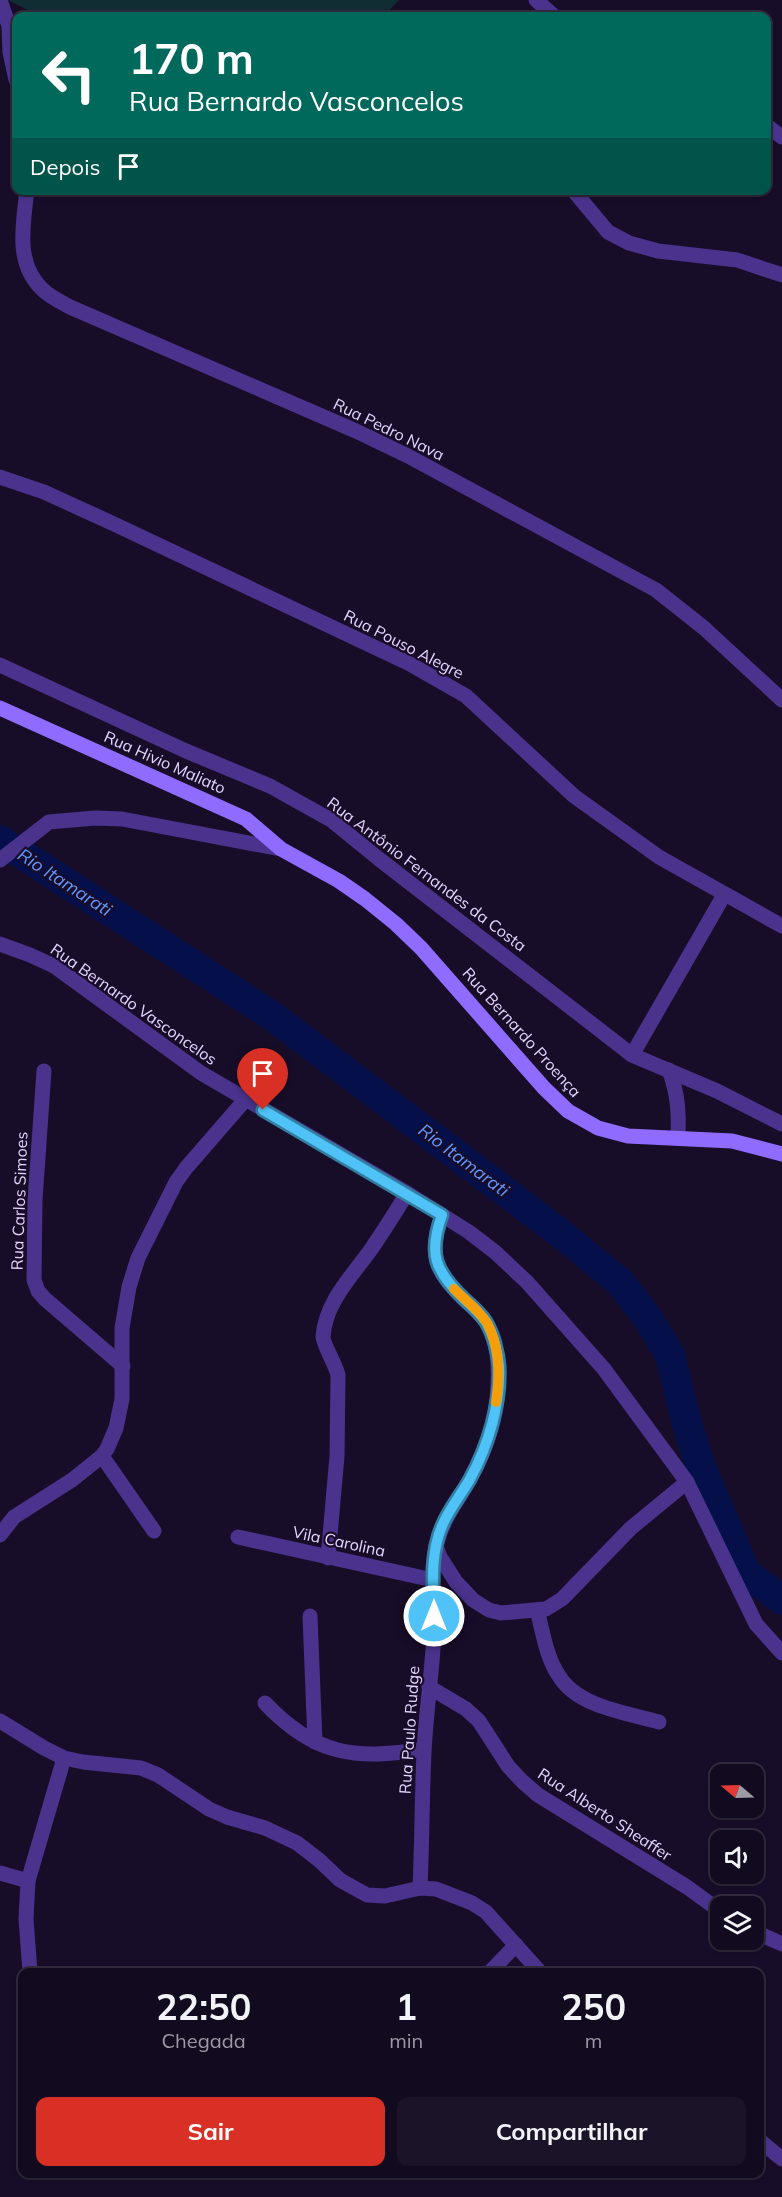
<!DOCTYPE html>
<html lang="pt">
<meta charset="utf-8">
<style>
:root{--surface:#120a1f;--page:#1b1328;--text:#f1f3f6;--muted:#9c9aa4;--line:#312b3d;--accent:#d93025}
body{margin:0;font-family:Mulish,sans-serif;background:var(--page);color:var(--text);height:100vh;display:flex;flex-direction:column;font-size:22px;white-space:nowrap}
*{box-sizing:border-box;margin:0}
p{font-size:20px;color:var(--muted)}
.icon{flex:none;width:33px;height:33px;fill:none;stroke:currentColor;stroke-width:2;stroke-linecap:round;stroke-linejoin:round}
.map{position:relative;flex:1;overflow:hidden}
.side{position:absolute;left:18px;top:1968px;width:746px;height:210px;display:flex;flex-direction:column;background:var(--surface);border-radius:12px;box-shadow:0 2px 4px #0004,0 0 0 2px var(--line)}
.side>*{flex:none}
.banner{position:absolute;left:12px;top:12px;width:759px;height:183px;border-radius:12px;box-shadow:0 2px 4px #0004,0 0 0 2px var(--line);background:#00695c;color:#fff;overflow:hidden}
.needle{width:39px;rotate:289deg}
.controls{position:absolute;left:710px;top:1764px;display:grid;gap:12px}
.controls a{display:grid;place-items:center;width:54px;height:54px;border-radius:12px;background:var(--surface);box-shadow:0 2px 4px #0004,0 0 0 2px var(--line);font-size:30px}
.pin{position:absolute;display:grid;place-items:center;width:51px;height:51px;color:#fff;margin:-62px -26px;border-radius:50% 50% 50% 0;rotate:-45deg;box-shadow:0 0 6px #0007}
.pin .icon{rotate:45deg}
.me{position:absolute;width:66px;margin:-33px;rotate:0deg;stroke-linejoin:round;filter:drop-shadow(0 0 4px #0008)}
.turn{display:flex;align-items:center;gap:21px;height:126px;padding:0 18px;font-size:27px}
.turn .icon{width:78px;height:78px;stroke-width:2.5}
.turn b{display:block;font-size:42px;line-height:51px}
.then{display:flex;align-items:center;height:57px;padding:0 18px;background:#0003;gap:12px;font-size:22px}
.eta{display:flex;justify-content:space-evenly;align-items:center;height:102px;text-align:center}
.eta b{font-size:36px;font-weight:700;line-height:42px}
.cta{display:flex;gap:12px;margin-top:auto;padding:12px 18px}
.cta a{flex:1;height:69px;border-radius:12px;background:var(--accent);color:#fff;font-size:24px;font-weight:700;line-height:69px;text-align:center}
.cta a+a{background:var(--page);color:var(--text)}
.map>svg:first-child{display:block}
.green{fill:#0f2d33}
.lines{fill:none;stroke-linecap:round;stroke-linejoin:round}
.river{stroke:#050f4a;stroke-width:30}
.street{stroke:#4a338c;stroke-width:15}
.secondary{stroke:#8f6cff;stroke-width:15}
.route-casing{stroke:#337fa1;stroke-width:15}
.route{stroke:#4fc3f7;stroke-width:10}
.slow{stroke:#f59e0b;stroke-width:10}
.labels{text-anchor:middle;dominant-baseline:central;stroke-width:4.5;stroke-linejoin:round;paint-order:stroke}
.street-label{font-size:16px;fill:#e3d5ff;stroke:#180d29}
.water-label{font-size:18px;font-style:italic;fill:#6396ff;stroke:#180d29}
</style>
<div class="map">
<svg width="782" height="2197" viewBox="0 0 782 2197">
<rect width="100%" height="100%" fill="#180d29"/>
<!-- green -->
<path class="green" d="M8,0h391l-15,16h-345z"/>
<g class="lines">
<!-- river -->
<path class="river" d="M0,840l271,175 289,218 60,49 27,35 23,38 17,69 14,43 45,106 36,27"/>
<!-- street -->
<g class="street">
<path d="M0,0l9,26 1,26 6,28"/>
<path d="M536,0l18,16"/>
<path d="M766,125l16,12"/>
<path d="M27,190c-4,35 -12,73 15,99 8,8 19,13 28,18l286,124 52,25 248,134 48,38 78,72"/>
<path d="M573,190l35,42 21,11 29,8 79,9 45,15"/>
<path d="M0,477l44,15 70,32 296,140 56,32 108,100 85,61 123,69"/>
<path d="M0,665l186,86 84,35 61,34 48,39 253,196 85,36 65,33"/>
<path d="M0,860l49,-38 46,-4 27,1 159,30"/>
<path d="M0,944l30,11 24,11 147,107 206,120 62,39 26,20 32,30 77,87 83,113 69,142 26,29"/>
<path d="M632,1055l92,-160"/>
<path d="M669,1070c9,23 10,44 9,68"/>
<path d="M44,1071l-9,129 -1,80 4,11 7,8 78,67"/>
<path d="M102,1456l52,75"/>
<path d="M0,1535l14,-18 58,-37 30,-24 5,-7 9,-21 6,-29v-71l7,-41 9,-29 38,-76 10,-14 59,-68"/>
<path d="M238,1537l195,43"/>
<path d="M436,1546l4,11 16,25 17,18 16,10 12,3 45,-4 16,-10 69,-71 56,-46"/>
<path d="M328,1558l9,-102 1,-81c-2,-10 -15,-31 -15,-38 2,-35 30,-62 49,-89 12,-18 24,-36 35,-55"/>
<path d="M537,1610c6,22 9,47 22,66 19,31 68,37 100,46"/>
<path d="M310,1616l5,126"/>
<path d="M429,1687l37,22 13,12 29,45 14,15 16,14 149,92 33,24"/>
<path d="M265,1703c50,53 91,57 159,46"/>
<path d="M0,1721l44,27 20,10 19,4 58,6 17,7 51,34 18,8 38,11 32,15 22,17 21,20 27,15 18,1 35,-8 16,1 36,14 14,9 54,60"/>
<path d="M0,1873l28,8"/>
<path d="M420,1888c2,-45 2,-91 4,-136 2,-40 8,-79 10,-118 1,-30 -5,-62 3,-91 6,-25 21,-42 33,-64 16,-29 27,-63 28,-95 1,-20 -1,-45 -12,-62 -5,-8 -14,-16 -22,-23 -29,-28 -36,-44 -22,-84"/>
<path d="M753,1931l29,13"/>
<path d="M30,1972l-4,-53 2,-38 36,-123"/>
<path d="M490,1972l26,-27"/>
<path d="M759,2140l23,19"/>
</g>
<!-- secondary -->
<path class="secondary" d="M0,708l246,111 35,30 58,32 26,18 31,25 25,24 123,140 24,23 30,17 30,8 104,5 50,13"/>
</g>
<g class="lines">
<defs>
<path id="route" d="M263,1110l179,105c-14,39 -7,56 22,84 8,7 17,15 22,23 7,12 12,30 13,44 2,38 -11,80 -29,113 -9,16 -21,30 -28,47 -12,28 -9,60 -8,90"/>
</defs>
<!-- route casing -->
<use href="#route" class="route-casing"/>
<!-- route -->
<use href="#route" class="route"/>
<!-- slow -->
<path class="slow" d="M454,1289c10,10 25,21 33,34 13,24 13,53 9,79"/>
</g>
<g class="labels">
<!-- street labels -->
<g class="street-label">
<text transform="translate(389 429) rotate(26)">Rua Pedro Nava</text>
<text transform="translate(404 644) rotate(27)">Rua Pouso Alegre</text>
<text transform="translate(165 762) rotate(24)">Rua Hivio Maliato</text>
<text transform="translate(427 874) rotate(37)">Rua Antônio Fernandes da Costa</text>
<text transform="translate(134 1004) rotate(35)">Rua Bernardo Vasconcelos</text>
<text transform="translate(522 1032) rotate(48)">Rua Bernardo Proença</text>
<text transform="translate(19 1201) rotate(-88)">Rua Carlos Simoes</text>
<text transform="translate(339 1541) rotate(12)">Vila Carolina</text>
<text transform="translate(409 1730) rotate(-86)">Rua Paulo Rudge</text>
<text transform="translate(605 1814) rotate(33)">Rua Alberto Sheaffer</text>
</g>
<!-- water labels -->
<g class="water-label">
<text transform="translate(65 882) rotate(33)">Rio Itamarati</text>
<text transform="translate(464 1160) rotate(37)">Rio Itamarati</text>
</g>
</g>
</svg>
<div class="controls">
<a><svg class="needle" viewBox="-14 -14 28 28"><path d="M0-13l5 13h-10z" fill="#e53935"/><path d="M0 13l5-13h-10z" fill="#9c9aa4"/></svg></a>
<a><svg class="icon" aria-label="sound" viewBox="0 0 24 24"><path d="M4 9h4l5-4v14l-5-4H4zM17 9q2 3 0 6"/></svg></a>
<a><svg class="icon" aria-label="layers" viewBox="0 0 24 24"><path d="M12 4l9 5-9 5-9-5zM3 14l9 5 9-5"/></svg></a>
</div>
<div class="pin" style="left:263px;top:1110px;background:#d93025"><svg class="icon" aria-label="arrive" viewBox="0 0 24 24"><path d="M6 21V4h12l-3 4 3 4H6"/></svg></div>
<svg class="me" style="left:434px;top:1616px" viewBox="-20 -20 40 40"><circle r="17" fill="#4fc3f7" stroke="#fff" stroke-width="3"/><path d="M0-11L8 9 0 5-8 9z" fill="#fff"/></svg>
<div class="banner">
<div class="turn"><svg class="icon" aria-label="left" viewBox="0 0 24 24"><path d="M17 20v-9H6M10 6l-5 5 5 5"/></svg><div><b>170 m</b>Rua Bernardo Vasconcelos</div></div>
<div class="then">Depois<svg class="icon" aria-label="arrive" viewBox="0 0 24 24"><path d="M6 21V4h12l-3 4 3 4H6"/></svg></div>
</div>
<section class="side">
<div class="eta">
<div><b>22:50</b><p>Chegada</p></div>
<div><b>1</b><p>min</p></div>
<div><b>250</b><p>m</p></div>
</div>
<div class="cta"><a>Sair</a><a>Compartilhar</a></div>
</section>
</div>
